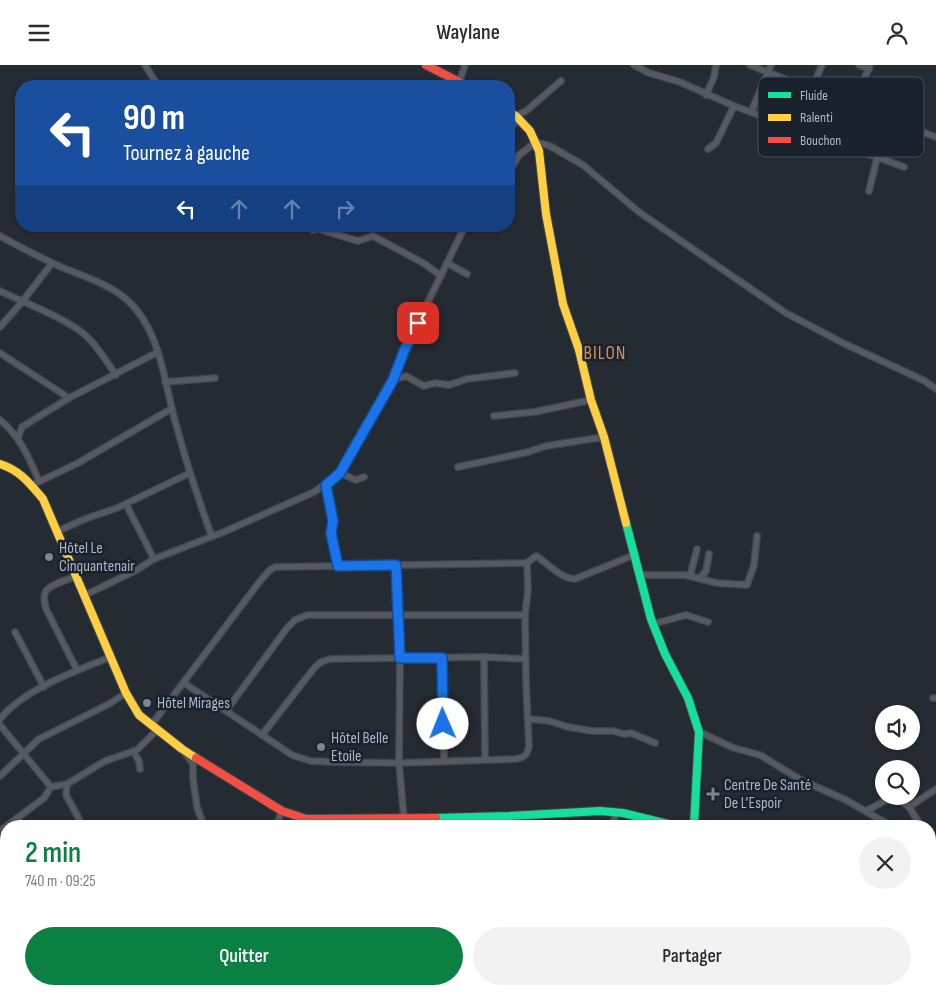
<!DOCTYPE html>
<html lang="fr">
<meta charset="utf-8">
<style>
:root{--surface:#fff;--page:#f2f2f3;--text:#2b2b33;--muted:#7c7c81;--accent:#0b8043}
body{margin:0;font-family:"Sofia Sans Condensed",sans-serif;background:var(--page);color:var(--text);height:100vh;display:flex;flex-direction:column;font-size:19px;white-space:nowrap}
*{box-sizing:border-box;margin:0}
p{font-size:16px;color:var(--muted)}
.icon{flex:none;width:28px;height:28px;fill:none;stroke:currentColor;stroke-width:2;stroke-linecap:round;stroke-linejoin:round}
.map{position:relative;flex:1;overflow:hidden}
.side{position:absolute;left:0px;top:755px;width:936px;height:175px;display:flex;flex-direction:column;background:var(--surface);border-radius:20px 20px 0 0;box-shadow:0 1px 4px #0004}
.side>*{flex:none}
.hud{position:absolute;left:15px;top:15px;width:500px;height:152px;border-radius:20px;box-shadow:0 1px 4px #0004;background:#1a4fa0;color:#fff;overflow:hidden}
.fabs{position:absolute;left:875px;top:640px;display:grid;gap:10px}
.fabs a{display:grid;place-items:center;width:45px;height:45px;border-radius:50%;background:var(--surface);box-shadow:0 1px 4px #0004;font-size:25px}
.pin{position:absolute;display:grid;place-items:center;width:42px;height:42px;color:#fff;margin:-21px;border-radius:10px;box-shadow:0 2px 8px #0006}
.me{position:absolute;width:55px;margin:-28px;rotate:359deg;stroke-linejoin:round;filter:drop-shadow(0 0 4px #0008)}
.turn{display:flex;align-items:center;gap:18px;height:105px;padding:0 25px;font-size:22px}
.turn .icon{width:65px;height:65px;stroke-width:2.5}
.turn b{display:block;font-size:35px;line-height:42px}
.lanes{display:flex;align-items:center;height:48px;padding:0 25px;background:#0003;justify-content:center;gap:25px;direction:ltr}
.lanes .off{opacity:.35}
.round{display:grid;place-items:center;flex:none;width:52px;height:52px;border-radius:26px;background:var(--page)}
.head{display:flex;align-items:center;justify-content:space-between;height:85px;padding:0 25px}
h1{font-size:30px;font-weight:600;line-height:38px;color:var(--accent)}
.button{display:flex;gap:10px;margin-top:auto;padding:10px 25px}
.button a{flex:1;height:58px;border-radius:30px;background:var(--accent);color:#fff;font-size:20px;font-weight:600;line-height:58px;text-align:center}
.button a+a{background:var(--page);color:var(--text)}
header{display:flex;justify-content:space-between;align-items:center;height:65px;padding:0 25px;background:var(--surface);font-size:22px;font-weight:600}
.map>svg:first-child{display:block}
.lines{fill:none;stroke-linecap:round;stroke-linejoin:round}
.street-casing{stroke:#42474f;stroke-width:8}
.fast-casing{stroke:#42474f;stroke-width:10}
.slow-casing{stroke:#42474f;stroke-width:10}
.jam-casing{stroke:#42474f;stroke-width:10}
.street{stroke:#545962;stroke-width:5.5}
.fast{stroke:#16e098;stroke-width:8}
.slow{stroke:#ffcf43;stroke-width:8}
.jam{stroke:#f24e42;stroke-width:8}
.route-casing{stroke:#114b97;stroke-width:12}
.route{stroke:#1a73e8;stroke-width:9}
.poi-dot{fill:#7d8592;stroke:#19212d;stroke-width:2}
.labels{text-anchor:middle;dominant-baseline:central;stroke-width:5;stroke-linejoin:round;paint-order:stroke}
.poi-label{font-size:16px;fill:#adb6c6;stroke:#19212d;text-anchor:start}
.quarter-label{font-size:19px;letter-spacing:1px;fill:#d79157;stroke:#19212d}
.key{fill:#19212d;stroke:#454e5b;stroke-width:1}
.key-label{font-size:14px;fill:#adb6c6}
</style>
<header><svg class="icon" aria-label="menu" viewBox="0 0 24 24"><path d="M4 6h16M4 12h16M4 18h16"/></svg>Waylane<svg class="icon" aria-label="person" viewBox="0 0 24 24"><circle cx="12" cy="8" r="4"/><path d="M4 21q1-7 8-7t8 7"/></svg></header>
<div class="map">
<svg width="936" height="930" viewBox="0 0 936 930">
<rect width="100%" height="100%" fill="#252b32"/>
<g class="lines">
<defs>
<g id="street">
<path d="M145,0l13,21"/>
<path d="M634,0l15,8 31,9 54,24 170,61"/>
<path d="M750,0l103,42 83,30"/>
<path d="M859,0l10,4"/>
<path d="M458,21l7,-21"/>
<path d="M706,30l8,-18 2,-12"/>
<path d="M751,47l20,-47"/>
<path d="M516,51l10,-5 35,-30"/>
<path d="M509,62l10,-7"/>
<path d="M795,63l27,-63"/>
<path d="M841,80l12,-38 17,-42"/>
<path d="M708,84l8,-6 18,-37"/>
<path d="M509,107l10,-17 17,-13 14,4 33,19 56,47 147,101 57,30 82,38 11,8"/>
<path d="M869,126l8,-33"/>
<path d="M313,165l5,-1 40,12 15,-5 52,28 16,12"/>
<path d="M0,171c20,11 41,22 61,31 22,9 48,17 65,32 36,31 38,86 51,129 10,37 22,73 35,109"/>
<path d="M447,198l20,11"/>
<path d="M0,226c25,12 63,26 84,43 13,11 22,27 32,41"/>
<path d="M0,262l22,-25 30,-39"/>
<path d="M0,288l69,45"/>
<path d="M393,315l13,-4 18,10 11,-3 14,2 18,-6 48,-6"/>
<path d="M165,317l50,-4"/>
<path d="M494,351l40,-4 57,-12"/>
<path d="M0,355c20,16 29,38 39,61"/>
<path d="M18,373l4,-11 47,-29 89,-46"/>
<path d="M458,402l70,-15 18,-6 58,-9"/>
<path d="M340,408l16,7 8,-3"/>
<path d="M326,419l7,37 -2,12 7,33"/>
<path d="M32,420l46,-22 93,-54"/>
<path d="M126,439l28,55"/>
<path d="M58,466l27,-12 32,-11 73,-35"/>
<path d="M396,500l4,93 -1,105 5,55"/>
<path d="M639,510h46l32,8 30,2 7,-20 3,-29"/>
<path d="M690,511l7,-27"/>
<path d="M700,513l6,-7 3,-17"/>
<path d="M85,530l48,-23 21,-13 72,-28 88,-39 26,-19 53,-93 11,-29 61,-125"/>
<path d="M653,559l33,-9 22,7"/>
<path d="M15,567l29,55"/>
<path d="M484,592l1,103"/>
<path d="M443,593l1,103"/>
<path d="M77,605l-31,-61c-1,-5 -3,-11 -1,-16 2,-8 25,-14 32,-17"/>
<path d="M184,618l108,72 19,6 21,1 67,1 117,-4c9,-2 11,-4 13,-13l-3,-64 -1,-67 3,-25 -1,-27"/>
<path d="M933,633h3"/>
<path d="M226,646l61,-83 8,-8 12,-5h218"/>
<path d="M0,654c23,-29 77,-49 111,-62"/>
<path d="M529,654l20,2 19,6 24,4h21l11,3 7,-1 24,10"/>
<path d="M152,659l108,-143 10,-11 5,-3 252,-4 9,-7c12,7 23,22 39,23l59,-24"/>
<path d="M0,660l51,62"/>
<path d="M699,667l35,16 26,7 41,25 45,20 40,23"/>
<path d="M262,670l53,-68 6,-5 9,-3 154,-2 41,2"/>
<path d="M133,686l6,10 1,8"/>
<path d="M185,688l8,11v15l4,28 7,19"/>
<path d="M0,711l39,-37 70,-35 17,-11"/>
<path d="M67,719l-1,11 12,22 4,9"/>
<path d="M895,731l14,11 27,-18"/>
<path d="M909,742l12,19"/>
<path d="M866,746l28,-15"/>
<path d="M17,753l6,8"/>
<path d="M276,761l6,-15"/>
<path d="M304,761l2,-7"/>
<path d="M508,761l2,-10"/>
<path d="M613,761l2,-13"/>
<path d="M0,766l44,-33 7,-11 16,-3 38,-23 32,-11 21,-21"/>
<path d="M486,924l6,6"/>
<path d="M80,930l3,-6"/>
<path d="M222,930l1,-6"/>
<path d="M595,930v-6"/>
</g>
<g id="fast">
<path d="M626,458l25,96 14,35 23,44 11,34 -5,94"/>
<path d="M436,753l74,-2 90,-5 23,2 53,13"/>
</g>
<g id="slow">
<path d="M509,47l7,4 14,15 9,20 7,63 17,90 16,46 12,50 13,37 22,86"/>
<path d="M0,399c21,7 29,19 43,35l83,194 13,22 43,34 14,9"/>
<path d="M693,930l1,-6"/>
</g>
<g id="jam">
<path d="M426,0l41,21"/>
<path d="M196,693l86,53 24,8 130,-1"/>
</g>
</defs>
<!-- street casing -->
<use href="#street" class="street-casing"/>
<!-- fast casing -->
<use href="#fast" class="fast-casing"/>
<!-- slow casing -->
<use href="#slow" class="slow-casing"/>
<!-- jam casing -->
<use href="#jam" class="jam-casing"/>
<!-- street -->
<use href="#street" class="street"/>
<!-- fast -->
<use href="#fast" class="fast"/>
<!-- slow -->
<use href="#slow" class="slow"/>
<!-- jam -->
<use href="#jam" class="jam"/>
</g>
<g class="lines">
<defs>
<path id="route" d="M418,258l-14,28 -11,29 -48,84 -5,9 -14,12 7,36 -2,12 7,33 58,-1 4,93h42l1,66"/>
</defs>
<!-- route casing -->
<use href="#route" class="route-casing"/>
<!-- route -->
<use href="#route" class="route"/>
</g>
<!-- markers -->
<g class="poi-dot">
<circle cx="49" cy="492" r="5"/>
<circle cx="147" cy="638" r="5"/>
<circle cx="321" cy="682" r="5"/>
<path d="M710.5 721.5h5v5h5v5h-5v5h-5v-5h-5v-5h5z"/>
</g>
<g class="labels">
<!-- poi labels -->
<g class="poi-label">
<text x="59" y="483">Hôtel Le<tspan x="59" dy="18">Cinquantenair</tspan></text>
<text x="157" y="638">Hôtel Mirages</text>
<text x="331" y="673">Hôtel Belle<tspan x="331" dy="18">Etoile</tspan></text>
<text x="724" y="720">Centre De Santé<tspan x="724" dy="18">De L’Espoir</tspan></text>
</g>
<!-- quarter labels -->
<g class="quarter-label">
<text x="605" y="288">BILON</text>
</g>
</g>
<!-- legend -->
<rect x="758" y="12" width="166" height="80" rx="8" class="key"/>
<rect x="768" y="27" width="23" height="6" fill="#16e098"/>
<rect x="768" y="49" width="23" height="7" fill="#ffcf43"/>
<rect x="768" y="72" width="23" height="6" fill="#f24e42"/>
<g class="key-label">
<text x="800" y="35">Fluide</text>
<text x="800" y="57">Ralenti</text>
<text x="800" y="80">Bouchon</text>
</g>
</svg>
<div class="fabs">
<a><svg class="icon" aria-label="sound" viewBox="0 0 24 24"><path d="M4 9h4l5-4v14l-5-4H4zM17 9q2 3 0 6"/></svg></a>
<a><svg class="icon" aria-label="search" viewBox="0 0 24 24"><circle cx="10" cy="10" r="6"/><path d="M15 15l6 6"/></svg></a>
</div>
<div class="pin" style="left:418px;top:258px;background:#d93025"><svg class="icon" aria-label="arrive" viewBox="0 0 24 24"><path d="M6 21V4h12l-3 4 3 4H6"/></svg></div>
<svg class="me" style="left:443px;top:659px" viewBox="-20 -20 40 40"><circle r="19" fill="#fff"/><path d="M0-13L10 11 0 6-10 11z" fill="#1a73e8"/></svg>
<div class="hud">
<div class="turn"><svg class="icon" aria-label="left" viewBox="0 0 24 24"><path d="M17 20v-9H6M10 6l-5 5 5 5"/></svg><div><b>90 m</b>Tournez à gauche</div></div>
<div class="lanes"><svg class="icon" aria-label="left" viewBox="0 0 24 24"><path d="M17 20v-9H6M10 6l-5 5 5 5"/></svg><svg class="icon off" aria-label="ahead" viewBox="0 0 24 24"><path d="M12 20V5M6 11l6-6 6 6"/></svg><svg class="icon off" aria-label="ahead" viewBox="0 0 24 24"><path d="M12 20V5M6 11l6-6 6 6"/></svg><svg class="icon off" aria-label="right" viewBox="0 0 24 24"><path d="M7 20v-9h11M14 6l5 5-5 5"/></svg></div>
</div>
<section class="side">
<div class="head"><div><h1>2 min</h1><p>740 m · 09:25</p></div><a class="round"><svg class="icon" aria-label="close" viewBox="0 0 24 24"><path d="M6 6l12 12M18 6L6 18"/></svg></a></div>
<div class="button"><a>Quitter</a><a>Partager</a></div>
</section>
</div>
